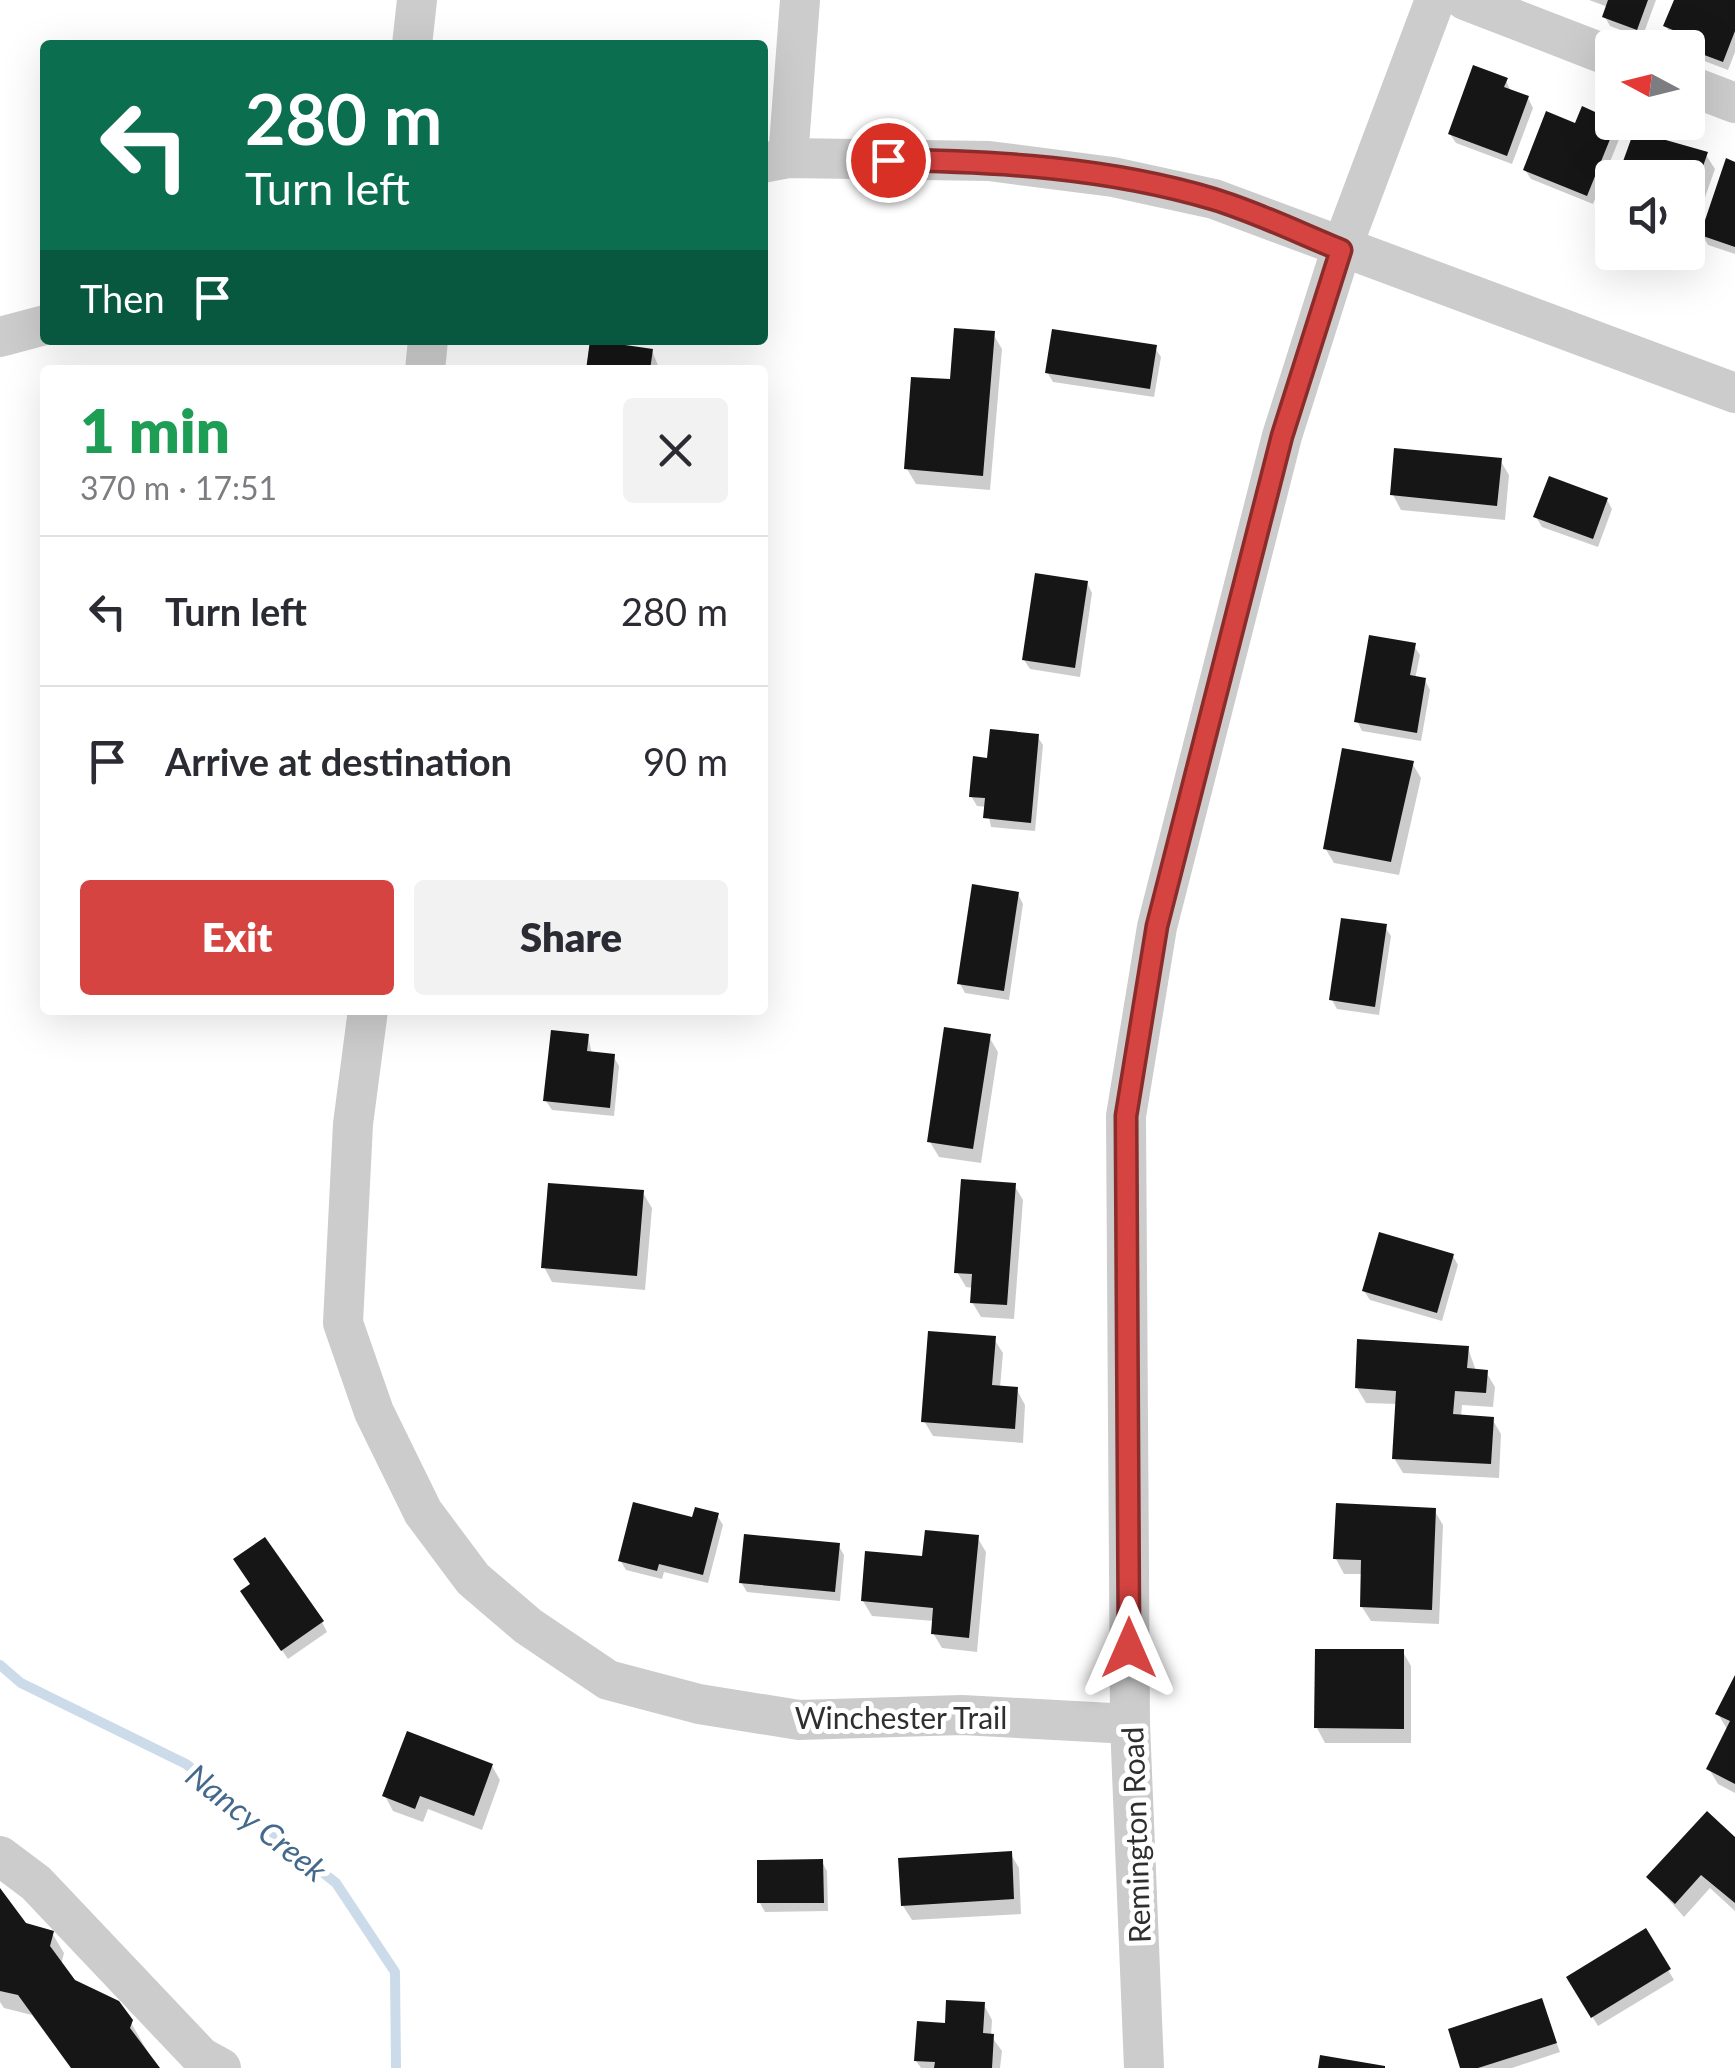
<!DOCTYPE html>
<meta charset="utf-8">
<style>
:root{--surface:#fff;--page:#f2f2f3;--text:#2b2b33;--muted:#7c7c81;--line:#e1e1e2;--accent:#d64441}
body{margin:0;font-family:Lato,sans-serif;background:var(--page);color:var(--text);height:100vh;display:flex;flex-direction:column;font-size:38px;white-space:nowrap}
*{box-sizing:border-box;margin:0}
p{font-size:32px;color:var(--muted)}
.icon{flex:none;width:55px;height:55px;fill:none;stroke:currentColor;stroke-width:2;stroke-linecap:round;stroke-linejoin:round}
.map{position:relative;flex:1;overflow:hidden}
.details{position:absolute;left:40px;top:365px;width:728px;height:650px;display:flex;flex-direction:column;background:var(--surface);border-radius:10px;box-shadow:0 10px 40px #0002}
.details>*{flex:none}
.top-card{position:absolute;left:40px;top:40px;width:728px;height:305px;border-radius:10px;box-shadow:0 10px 40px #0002;background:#0b6e4f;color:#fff;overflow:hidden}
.needle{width:65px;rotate:277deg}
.controls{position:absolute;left:1595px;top:30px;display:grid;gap:20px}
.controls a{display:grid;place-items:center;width:110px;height:110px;border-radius:10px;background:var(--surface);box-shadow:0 10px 40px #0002;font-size:50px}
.pin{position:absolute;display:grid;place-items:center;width:85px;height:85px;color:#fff;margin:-42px;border:5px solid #fff;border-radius:50%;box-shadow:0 2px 10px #0007}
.me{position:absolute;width:110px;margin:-55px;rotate:0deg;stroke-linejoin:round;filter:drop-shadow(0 0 8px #0008)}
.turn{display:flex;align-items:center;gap:35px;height:210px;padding:0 40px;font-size:45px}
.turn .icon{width:130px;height:130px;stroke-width:2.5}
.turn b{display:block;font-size:70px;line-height:85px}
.then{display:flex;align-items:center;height:95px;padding:0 40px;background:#0003;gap:20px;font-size:38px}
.round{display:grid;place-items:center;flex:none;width:105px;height:105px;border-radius:10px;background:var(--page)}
.headline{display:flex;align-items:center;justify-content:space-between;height:170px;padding:0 40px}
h1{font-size:60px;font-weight:800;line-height:75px;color:#1e9e55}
.primary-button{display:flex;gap:20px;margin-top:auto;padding:20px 40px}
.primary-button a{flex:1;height:115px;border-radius:10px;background:var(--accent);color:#fff;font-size:40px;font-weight:800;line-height:115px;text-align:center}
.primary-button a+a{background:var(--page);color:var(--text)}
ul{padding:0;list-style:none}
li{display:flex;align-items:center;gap:30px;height:150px;padding:0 40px;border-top:2px solid var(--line)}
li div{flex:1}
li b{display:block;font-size:38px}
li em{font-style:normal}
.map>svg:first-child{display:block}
.shadow{fill:#0003}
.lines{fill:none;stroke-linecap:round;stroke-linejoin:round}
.stream{stroke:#ccdbe9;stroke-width:10}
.building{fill:#161616}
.minor{stroke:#ccc;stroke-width:40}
.route-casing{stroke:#8b2c2a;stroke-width:25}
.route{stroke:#d64441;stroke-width:18}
.labels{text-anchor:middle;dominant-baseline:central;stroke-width:10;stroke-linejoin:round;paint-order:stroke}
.street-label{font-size:30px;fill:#2f2f2f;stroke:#fff}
.water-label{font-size:32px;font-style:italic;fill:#44698b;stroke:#fff}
</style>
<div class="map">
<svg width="1735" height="2068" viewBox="0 0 1735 2068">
<rect width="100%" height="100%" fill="#fff"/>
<!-- shadow -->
<g class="shadow">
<path d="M1589,0h67l-14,38 -32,-12 -5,-9 3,-10z"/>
<path d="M1676,0h59v52l-7,18 -29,-11 -4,-14 -23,-9 -6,-10z"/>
<path d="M1506,80l5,12 17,6 5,10 -21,56 -56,-21 -6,-9z"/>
<path d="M1616,123l6,9 -29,72 -62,-25 -6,-9z"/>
<path d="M1706,155l9,14 -24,68 -3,-2v-57z"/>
<path d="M1735,164v90l-27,-9 -6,-10z"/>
<path d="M993,334l9,15 -12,141 -74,-6 -9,-15z"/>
<path d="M1155,348l6,9 -7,40 -101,-15 -6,-10z"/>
<path d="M652,351l8,19h-72z"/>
<path d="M1500,460l9,15 -4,45 -104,-10 -8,-15z"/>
<path d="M1607,500l5,9 -14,38 -56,-20 -6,-10z"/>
<path d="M1087,583l5,10 -12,84 -50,-8 -6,-9z"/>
<path d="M1414,646l6,9 -5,24 10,1 5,10 -9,51 -59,-10 -5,-10z"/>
<path d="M1037,736l6,9 -8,86 -44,-4 -4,-20 -10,-1 -6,-10 18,-36z"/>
<path d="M1412,763l9,15 -22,97 -65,-12 -9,-15z"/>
<path d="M1018,894l5,10 -14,96 -44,-7 -5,-9z"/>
<path d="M1385,927l6,9 -12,79 -42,-6 -5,-9z"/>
<path d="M204,1010h40v5z"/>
<path d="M588,1036l4,18 21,2 6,10 -5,50 -62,-6 -6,-9z"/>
<path d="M989,1037l9,15 -17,111 -42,-6 -9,-15z"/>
<path d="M1014,1185l9,15 -9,119 -33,-2 -9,-15 1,-14 -7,-1 -9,-15z"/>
<path d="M643,1193l9,15 -7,82 -93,-8 -8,-15z"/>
<path d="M1453,1256l5,9 -16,56 -72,-21 -6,-9z"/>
<path d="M994,1339l9,14 -3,35 17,2 8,15 -2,38 -90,-7 -9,-15z"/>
<path d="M1468,1348l8,23 10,1 9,15 -2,20 -31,-2 -1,12 31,2 9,15 -2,44 -96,-5 -9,-15 4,-54 -32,-1 -9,-15z"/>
<path d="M1434,1510l9,15 -4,99 -68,-3 -9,-14 1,-33h-19l-8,-15z"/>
<path d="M717,1515l6,10 -15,58 -44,-11 -2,7 -36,-9 -6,-10 74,-40z"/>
<path d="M977,1537l9,15 -9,100 -35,-4 -9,-15 1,-12 -62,-5 -9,-15 61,-42z"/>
<path d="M838,1545l6,10 -4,46 -93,-9 -6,-10z"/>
<path d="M252,1585l70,37 5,10 -39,27 -40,-58z"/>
<path d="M1403,1652l8,14v77h-86l-8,-15z"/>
<path d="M1735,1680v113l-17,-9 -9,-15 18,-40 -9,-15z"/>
<path d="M492,1766l8,14 -18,50 -54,-21 -5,13 -30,-11 -8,-15z"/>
<path d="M1735,1841v70l-25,-23 -26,29 -35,-40z"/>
<path d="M1010,1853l9,15 2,46 -109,6 -9,-14z"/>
<path d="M822,1862l5,9 1,40 -63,1 -5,-9z"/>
<path d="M0,1892l24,33 28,8 12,20 -3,12 12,17 57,39 27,47h-86l-39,-53 -28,-7 -4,-6z"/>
<path d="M1645,1931l29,49 -76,46 -29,-48z"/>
<path d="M1541,2001l19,51 -48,16h-49z"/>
<path d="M984,2005l8,15 -1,16 11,15 -2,17h-79l-5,-7 31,-35z"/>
</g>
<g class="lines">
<!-- stream -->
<path class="stream" d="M0,1665l21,18 165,81 150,119 59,89 1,96"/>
</g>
<!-- building -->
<g class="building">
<path d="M1608,0h40l-11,30 -35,-13z"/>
<path d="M1674,0h61v31l-12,31 -32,-12 4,-11 -32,-13z"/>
<path d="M1473,65l35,13 -4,9 25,9 -22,60 -59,-22z"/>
<path d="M1582,106l35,16 -30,74 -64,-26 23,-59 29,12z"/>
<path d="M1634,131l74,21 -20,57v-31h-71z"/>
<path d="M1726,158l9,4v85l-35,-12z"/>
<path d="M954,328l41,3 -12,145 -79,-7 7,-92 39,2z"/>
<path d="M1052,329l105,16 -7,44 -105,-16z"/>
<path d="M590,340l63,9 -3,21h-64z"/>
<path d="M1394,448l108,10 -5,48 -107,-11z"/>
<path d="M1549,476l59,22 -15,41 -60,-22z"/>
<path d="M1035,573l53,8 -13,87 -53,-8z"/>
<path d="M1369,635l47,8 -6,32 16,3 -9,55 -63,-11z"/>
<path d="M990,729l49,5 -8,89 -48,-5 2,-20 -16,-1 4,-41 14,2z"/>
<path d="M1342,748l72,13 -23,101 -68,-13z"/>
<path d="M972,884l47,8 -15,99 -47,-7z"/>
<path d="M1341,918l46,6 -12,83 -46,-7z"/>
<path d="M944,1027l47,7 -18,115 -46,-7z"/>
<path d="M551,1030l38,4 -2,17 28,3 -5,54 -67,-7z"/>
<path d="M961,1179l55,4 -9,122 -37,-2 2,-29 -18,-1z"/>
<path d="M548,1183l96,7 -7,86 -96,-8z"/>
<path d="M1379,1232l75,22 -17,59 -75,-22z"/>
<path d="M928,1331l68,5 -4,49 26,2 -3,42 -94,-7z"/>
<path d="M1357,1339l112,7 -2,22 21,2 -2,23 -31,-2 -2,23 41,3 -3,47 -99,-5 4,-68 -41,-3z"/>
<path d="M633,1502l59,15 3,-10 24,6 -16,62 -44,-11 -2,7 -39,-10z"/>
<path d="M1336,1503l100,5 -4,102 -72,-3 1,-47 -28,-1z"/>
<path d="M925,1530l54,5 -10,103 -38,-4 2,-26 -72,-7 4,-50 57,5z"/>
<path d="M744,1534l96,9 -5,49 -96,-9z"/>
<path d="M265,1537l59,84 -43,30 -41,-60 10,-7 -17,-25z"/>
<path d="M1315,1649h89v80l-90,-1z"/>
<path d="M1735,1675v109l-29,-15 24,-48 -15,-7z"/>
<path d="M407,1731l86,33 -19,52 -54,-20 -5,13 -33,-13z"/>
<path d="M1707,1811l28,26v66l-34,-28 -26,29 -29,-27z"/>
<path d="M1012,1851l2,48 -113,7 -3,-48z"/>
<path d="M823,1859l1,44h-67v-43z"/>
<path d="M0,1888l26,35 28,8 -4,15 25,34 44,21 14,19 -3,8 30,40h-89l-53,-73 -18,-4z"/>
<path d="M1646,1928l25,41 -80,49 -25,-41z"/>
<path d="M1542,1998l15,45 -79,25h-18l-12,-39z"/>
<path d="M946,2000l39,2 -2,31 11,1 -2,34h-58l1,-6 -21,-1 3,-40 28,2z"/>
<path d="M1320,2055l65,11v2h-67z"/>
</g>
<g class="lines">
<!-- minor -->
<g class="minor">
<path d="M1465,0l147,57"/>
<path d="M412,45l5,-45"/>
<path d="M1688,85l47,18"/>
<path d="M788,158l12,-158"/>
<path d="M762,163l26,-5 201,3 124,16 101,22 521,194"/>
<path d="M0,337l45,-12"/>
<path d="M425,370l3,-30"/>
<path d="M368,1010l-15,114 -10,199 31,89 49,100 50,67 55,47 80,54 91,24 100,16 163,-5 168,9"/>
<path d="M0,1856l36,27 165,174 20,11"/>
<path d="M1144,2068l-14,-344 -4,-608 31,-189 125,-491 59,-186 94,-250"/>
</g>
</g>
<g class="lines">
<defs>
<path id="route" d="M888,160c109,1 221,8 325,39 43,13 86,34 128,51l-59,186 -125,490 -31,190 3,532"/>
</defs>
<!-- route casing -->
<use href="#route" class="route-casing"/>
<!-- route -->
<use href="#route" class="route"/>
</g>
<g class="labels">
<!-- street labels -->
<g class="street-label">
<text x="901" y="1717">Winchester Trail</text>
<text transform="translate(1135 1835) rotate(-92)">Remington Road</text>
</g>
<!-- water labels -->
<g class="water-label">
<text transform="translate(257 1822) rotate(38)">Nancy Creek</text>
</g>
</g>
</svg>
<div class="controls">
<a><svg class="needle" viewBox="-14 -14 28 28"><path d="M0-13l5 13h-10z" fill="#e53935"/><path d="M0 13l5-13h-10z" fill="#7c7c81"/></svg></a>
<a><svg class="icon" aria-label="sound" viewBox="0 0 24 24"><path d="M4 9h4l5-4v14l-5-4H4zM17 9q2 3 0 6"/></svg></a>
</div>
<div class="pin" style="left:888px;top:160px;background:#d93025"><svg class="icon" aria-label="arrive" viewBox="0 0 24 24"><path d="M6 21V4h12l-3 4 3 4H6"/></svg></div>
<svg class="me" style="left:1129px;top:1648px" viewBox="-20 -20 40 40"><path d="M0-17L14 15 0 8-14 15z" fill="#d64441" stroke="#fff" stroke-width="4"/></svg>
<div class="top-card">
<div class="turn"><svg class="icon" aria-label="left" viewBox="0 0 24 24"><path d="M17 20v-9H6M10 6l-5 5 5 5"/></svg><div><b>280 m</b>Turn left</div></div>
<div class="then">Then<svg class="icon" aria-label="arrive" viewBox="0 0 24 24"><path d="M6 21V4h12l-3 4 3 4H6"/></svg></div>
</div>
<section class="details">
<div class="headline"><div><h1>1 min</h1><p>370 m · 17:51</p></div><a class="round"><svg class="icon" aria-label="close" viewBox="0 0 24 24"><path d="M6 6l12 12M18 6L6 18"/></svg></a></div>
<ul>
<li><svg class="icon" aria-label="left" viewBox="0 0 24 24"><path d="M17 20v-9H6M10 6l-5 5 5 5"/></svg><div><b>Turn left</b></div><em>280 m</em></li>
<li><svg class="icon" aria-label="arrive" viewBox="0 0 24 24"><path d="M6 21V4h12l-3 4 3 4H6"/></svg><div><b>Arrive at destination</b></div><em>90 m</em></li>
</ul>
<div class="primary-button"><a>Exit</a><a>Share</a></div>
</section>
</div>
